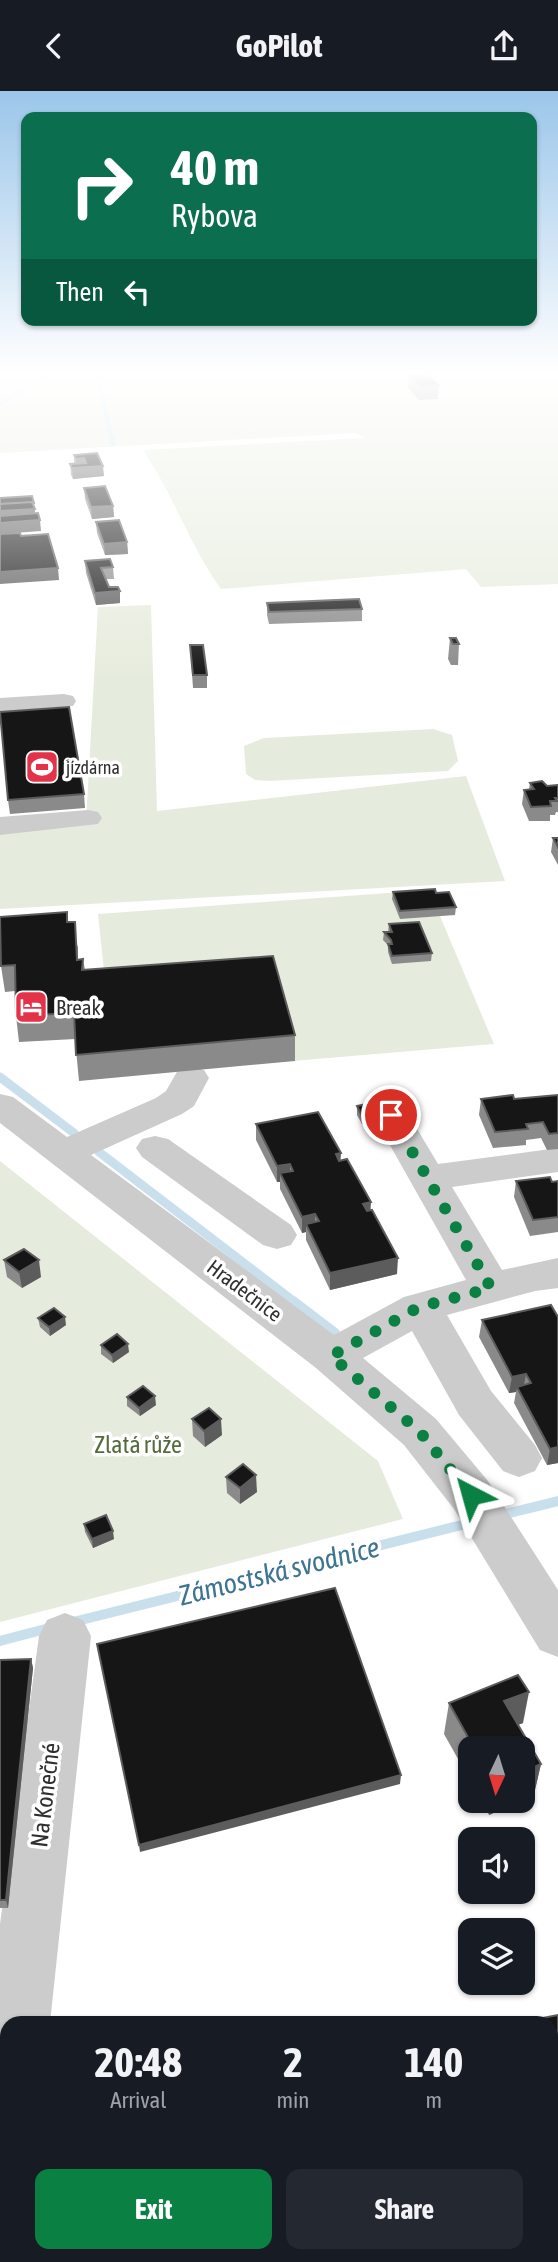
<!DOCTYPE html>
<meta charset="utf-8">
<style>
:root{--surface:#171b24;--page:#242831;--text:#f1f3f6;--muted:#9ea1a6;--accent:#0b8043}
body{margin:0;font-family:"Asap Condensed",sans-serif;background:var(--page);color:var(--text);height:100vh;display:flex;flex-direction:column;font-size:26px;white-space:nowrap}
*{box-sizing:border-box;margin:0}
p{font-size:23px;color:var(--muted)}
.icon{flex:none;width:38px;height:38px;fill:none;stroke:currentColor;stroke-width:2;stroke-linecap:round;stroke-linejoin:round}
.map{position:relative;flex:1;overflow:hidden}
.details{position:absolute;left:0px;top:1925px;width:558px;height:247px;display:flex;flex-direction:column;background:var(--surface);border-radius:21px 21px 0 0;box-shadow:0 2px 5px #0004}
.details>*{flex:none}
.guide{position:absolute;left:21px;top:21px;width:516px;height:214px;border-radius:14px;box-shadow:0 2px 5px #0004;background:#0b6e4f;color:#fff;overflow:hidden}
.needle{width:46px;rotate:184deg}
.fabs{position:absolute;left:458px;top:1645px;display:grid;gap:14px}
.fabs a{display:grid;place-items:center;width:77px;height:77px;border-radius:14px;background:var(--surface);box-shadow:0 2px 5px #0004;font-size:35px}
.pin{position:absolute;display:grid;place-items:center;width:60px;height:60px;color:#fff;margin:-30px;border:4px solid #fff;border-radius:50%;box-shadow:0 2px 7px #0007}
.me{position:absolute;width:77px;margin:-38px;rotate:321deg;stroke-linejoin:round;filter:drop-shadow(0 0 5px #0008)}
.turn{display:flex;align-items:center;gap:24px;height:147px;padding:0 35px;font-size:32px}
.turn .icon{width:91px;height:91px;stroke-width:2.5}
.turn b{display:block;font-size:49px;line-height:60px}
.then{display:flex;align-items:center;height:66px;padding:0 35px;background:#0003;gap:14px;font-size:26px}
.eta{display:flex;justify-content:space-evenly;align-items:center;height:119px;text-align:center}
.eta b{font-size:42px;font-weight:700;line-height:49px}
.cta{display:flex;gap:14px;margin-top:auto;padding:14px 35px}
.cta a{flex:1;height:80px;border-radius:14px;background:var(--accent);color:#fff;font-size:28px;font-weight:700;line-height:80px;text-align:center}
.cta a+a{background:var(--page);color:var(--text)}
header{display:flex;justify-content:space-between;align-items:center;height:91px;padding:0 35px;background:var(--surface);font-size:32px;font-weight:700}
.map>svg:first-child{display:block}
.green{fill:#e6ecdd}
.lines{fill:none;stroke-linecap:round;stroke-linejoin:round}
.stream-far2{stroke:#c9e0ec;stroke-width:4.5}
.stream-far1{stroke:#c9e0ec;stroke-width:9}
.stream{stroke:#c9e0ec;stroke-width:10}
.minor{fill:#ccc;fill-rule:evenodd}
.wall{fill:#8a8a8a}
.shaded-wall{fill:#5c5c5c}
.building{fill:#161616;stroke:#5c5c5c;stroke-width:2}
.route{stroke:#0b8043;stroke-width:12;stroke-dasharray:0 21.6}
.labels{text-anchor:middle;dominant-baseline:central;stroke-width:7;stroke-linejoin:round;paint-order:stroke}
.far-poi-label{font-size:18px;fill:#2f2f2f;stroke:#fff;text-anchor:start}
.poi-label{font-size:21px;fill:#2f2f2f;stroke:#fff;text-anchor:start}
.street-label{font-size:21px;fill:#2f2f2f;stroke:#fff}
.near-park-label{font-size:24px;fill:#546b3c;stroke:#fff}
.near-street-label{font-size:24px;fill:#2f2f2f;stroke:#fff}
.near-water-label{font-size:28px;font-style:italic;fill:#3d7491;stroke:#fff}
</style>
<header><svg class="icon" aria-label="back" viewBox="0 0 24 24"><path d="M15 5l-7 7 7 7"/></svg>GoPilot<svg class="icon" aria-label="share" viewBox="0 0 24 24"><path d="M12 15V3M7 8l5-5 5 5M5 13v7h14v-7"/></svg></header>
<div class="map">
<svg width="558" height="2171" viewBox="0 0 558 2171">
<rect width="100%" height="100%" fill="#fff"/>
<!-- green -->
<g class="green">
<path d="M0,284h558v209l-77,3 -15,-18 -245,20c-31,-43 -48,-95 -78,-139l222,-12 -10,-5 -355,20z"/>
<path d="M151,514l6,206 309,-35 39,105 -505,28v-76l86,-11 12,-215z"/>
<path d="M433,638l19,6 6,26 -10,10 -179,10 -14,-1 -9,-6 -2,-28 20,-8z"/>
<path d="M429,799l65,154 -201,17 -187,-71 -8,-76z"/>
<path d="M0,1070l378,300 25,58 -403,103z"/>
</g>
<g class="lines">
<!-- stream-far2 -->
<g class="stream-far2">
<path d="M97,284l16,69"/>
<path d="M0,314l45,-30"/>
</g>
<!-- stream-far1 -->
<g class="stream-far1">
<path d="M0,986l74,56"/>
<path d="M99,1061l197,151"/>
</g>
<!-- stream -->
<g class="stream">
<path d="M293,1210l42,32"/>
<path d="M497,1425l61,-15"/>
<path d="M73,1531l401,-100"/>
<path d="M0,1550l53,-14"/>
</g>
<!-- minor -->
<g class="minor">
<path d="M64,603l9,2 3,5 -3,5 -73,6v-14z"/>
<path d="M88,719l10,2 4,6 -4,6 -98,11v-18z"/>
<path d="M191,976l13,3 5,8 -15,28 -12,8 -91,41 243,180 70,-38 62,-17 -93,-165 5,-8 13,-3 13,3 34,57 120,-16v24l-106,15 50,83 56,-12v30l-23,3 -88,24 44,76 44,54 7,13 -7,13 -16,6 -16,-6 -44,-56 -47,-84 -49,27 73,61 52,62 70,109v67l-18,-7 -86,-141 -50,-64 -88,-77 -316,-245v-29l13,3 54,40 89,-39 10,-7 12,-21z"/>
<path d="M155,1045l13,3 123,86 6,10 -6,10 -14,4 -14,-4 -121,-88 -6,-9 6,-9z"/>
<path d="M65,1522l18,7 8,16 -41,387h-43v27l-7,-3v-123l39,-288 8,-16z"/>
<path d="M7,2001v156l-7,3v-156z"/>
</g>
</g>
<!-- wall -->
<g class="wall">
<path d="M408,284l31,10 -1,14 -19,1 -11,-12z"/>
<path d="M97,362l7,23 -31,3 -2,-4 -1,-11h4v-9z"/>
<path d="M84,397l29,18 1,11 -22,2 -7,-20z"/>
<path d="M96,431l31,20 1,12 -23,1 -8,-22z"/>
<path d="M85,470l28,6 1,12h-8l3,8 11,16 -24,2 -10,-32z"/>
<path d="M267,512l95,6v12l-93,3 -2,-9z"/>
<path d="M450,547l9,6 -1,21h-7l-3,-6z"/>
<path d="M190,554l17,30v13h-14z"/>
<path d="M530,692l17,3 11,-1v27h-2l-1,3h-5v6h-21l-7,-17 2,-14 5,-1z"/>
<path d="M84,703l1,14 -75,6 -2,-14z"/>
<path d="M553,747h5v27l-7,-13z"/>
<path d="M393,801l63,15 -1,8 -55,4 -8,-20z"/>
<path d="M68,831l10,25v13l5,-1 2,11 210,65v26l-216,20 -4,-42 -56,3 -3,-26 -1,-25 -10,1 -4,-26z"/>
<path d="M389,833l43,29 -1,8 -39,3 -4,-12v-7l-5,-5 1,-8h4z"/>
<path d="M558,1004v54l-11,1 -6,-12 -15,2v5l-33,3 -14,-33 2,-16h33z"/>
<path d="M357,1015l24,14 -19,4 -5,-9z"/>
<path d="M256,1033l84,37 30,49 27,64 -67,16 -24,-50v-8l-4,1 -22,-44v-7h-3l-21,-42z"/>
<path d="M516,1090h42v51l-28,4 -16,-39z"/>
<path d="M4,1169l37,17 -19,11 -15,-11z"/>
<path d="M558,1226v146l-11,2 -33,-62 2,-11 -7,1 -30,-56 3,-17z"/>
<path d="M38,1227l28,7 -16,11 -10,-9z"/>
<path d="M101,1254l28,7 -16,11 -12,-9z"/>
<path d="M127,1306l29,8 -16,11 -13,-10z"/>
<path d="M192,1328l30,16 -17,12 -12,-11z"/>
<path d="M226,1386l31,15 -17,12 -13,-11z"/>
<path d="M84,1433l30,15 -21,9 -8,-16z"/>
<path d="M31,1568l2,9 -25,240h-8v-248z"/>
<path d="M449,1612l74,20 -5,2 23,39 -7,30 -11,-46h-52v34l-27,-48z"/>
<path d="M481,1710h39l-31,14z"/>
<path d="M558,1924v134l-7,1v-127z"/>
<path d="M53,2165h170l1,6h-171z"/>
</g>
<!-- shaded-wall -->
<g class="shaded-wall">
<path d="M84,367l1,9 18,-1 1,10 -31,3 -1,-11h4v-9z"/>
<path d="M34,412l2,17h4l1,11 -41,3v-29z"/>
<path d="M113,415l1,11 -22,2 -1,-12z"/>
<path d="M127,451l1,12 -23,1 -1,-11z"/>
<path d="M58,477l1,12 -59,4v-12z"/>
<path d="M120,500v12l-24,2 -1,-12z"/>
<path d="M382,1021l-1,8 -19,4v-8z"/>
<path d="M341,1062l-1,16 -4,-15z"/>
<path d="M290,1073v16l-10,-7v9h-3v-16z"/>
<path d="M371,1111l-1,16 -7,-14z"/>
<path d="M315,1123v16l-9,-6v8l-4,1v-16z"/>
<path d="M398,1167l-1,16 -67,16v-17z"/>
<path d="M39,1169l2,17 -19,11 -3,-16z"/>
<path d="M65,1226l1,8 -16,11 -1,-9z"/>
<path d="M128,1253l1,8 -16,11 -1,-8z"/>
<path d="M526,1283l-3,16 -6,-3 -1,5 -7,1 3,-16z"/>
<path d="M155,1305l1,9 -16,11 -1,-8z"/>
<path d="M221,1328l1,16 -17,12 -1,-16z"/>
<path d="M558,1356v16l-11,2 3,-16z"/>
<path d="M256,1384l1,17 -17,12v-16z"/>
<path d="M113,1440l1,8 -21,9 -1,-9z"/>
<path d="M31,1568l2,9 -25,240 -2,-8z"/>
<path d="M529,1601l-6,31 -25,9 6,-31z"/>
<path d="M541,1673l-7,30 -11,5v-27z"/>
<path d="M401,1684l-1,9 -260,68 -1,-7z"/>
<path d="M492,1710h28l-31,14z"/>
</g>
<!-- building -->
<g class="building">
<path d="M409,284h19l11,10 -20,1z"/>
<path d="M97,362l6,13 -31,2 -2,-4 16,-1 -2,-5 -8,1 -2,-4z"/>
<path d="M105,395l8,20 -22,1 -7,-19z"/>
<path d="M32,405l2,7 -34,1v-6z"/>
<path d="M32,411l3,7 -35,2v-7z"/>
<path d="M38,422l2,7 -40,3v-7z"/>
<path d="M119,429l8,22 -23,2 -8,-22z"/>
<path d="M20,442l1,3 27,-2 10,34 -58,4v-38z"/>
<path d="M110,468l3,8 -12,1 8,19h9l2,4 -25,2 -10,-32z"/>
<path d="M359,508l3,10 -93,3 -2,-9z"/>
<path d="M450,547h6l3,6h-6z"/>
<path d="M190,554h13l4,30h-14z"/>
<path d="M69,616l15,87 -76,6 -8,-88z"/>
<path d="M542,690l5,5 11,-1v13h-3l2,3h-7l1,5 -20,1 -7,-17 10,-1 -4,-6z"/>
<path d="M553,747h5v9z"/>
<path d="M435,798l1,4 13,-1 7,15 -56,4 -7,-19z"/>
<path d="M67,821v10h8l2,38 6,-1 -1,11 191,-14 22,79 -219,20 -2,-42 -58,3 -1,-51 -14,1 -1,-49z"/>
<path d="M419,831l13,31 -40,3 -4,-12h4l-1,-4 -7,-8h8l-3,-8z"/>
<path d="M513,1004l1,4 44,-4v38l-9,1 -6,-12 -17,2 2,5 -33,3 -14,-33z"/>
<path d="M377,1011l5,10 -20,4 -5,-10z"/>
<path d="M318,1021l23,41 -5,1 3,7 8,-2 24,43 -8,2 4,7 5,-1 26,48 -68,15 -24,-49 13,-3 -4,-7 -13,3 -22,-44 13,-2 -3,-7 -13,2 -21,-42z"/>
<path d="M550,1086l2,5 6,-1v36l-25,3 -17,-39z"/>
<path d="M24,1158l15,11 -20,12 -15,-12z"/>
<path d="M551,1214l7,12v130l-8,2 -33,-62 14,-4 -5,-9 -14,3 -30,-57z"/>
<path d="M54,1217l11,9 -16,10 -11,-9z"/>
<path d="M117,1243l11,10 -16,11 -11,-10z"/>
<path d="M143,1295l12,10 -16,12 -12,-11z"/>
<path d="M209,1317l12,11 -17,12 -12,-12z"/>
<path d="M243,1373l13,11 -16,13 -14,-11z"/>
<path d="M106,1424l7,16 -21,8 -8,-15z"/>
<path d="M335,1497l66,187 -262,70 -42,-201z"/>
<path d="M31,1568l-25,241h-6v-240z"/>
<path d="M518,1584l11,17 -25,9 37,63 -18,8v-24h-49l-25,-45z"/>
<path d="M558,1924v110l-7,2v-104h-34z"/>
<path d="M53,2165h112l-28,6h-84z"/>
</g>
<!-- sky -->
<linearGradient id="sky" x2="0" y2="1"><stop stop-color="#9bc6ea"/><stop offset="0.48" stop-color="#fff"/><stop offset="1" stop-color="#fff" stop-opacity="0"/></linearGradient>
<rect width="558" height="588" fill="url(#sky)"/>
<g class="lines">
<!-- route -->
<path class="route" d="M391,1024l100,173 -72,19 -88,49 89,76 51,63"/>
</g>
<!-- icons -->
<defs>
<symbol id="stadium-square" viewBox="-11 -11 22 22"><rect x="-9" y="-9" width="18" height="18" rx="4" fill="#e43348" stroke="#fff"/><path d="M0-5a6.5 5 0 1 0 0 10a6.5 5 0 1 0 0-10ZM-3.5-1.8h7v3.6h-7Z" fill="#fff"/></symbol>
<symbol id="hotel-square" viewBox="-11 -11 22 22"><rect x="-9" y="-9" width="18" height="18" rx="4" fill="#e43348" stroke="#fff"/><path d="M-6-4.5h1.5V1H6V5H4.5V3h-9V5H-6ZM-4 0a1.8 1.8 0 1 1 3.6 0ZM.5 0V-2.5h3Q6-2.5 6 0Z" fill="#fff"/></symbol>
</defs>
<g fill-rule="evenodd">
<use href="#stadium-square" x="23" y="657" width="38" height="38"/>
<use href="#hotel-square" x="12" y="897" width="38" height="38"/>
</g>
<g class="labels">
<!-- far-poi labels -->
<g class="far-poi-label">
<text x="66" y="676">jízdárna</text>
</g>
<!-- poi labels -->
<g class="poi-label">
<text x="56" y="916">Break</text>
</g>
<!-- street labels -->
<g class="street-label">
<text transform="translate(245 1199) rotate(37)">Hradečnice</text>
</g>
<!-- near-park labels -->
<g class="near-park-label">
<text x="138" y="1353">Zlatá růže</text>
</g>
<!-- near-street labels -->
<g class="near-street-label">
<text transform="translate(45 1704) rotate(-83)">Na Konečné</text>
</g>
<!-- near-water labels -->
<g class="near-water-label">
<text transform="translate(279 1480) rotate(-14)">Zámostská svodnice</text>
</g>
</g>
</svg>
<div class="fabs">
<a><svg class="needle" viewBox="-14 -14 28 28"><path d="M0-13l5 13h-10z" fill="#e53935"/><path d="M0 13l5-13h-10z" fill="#9ea1a6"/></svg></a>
<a><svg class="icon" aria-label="sound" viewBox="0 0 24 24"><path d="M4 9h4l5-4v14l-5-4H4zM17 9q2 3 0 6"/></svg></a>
<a><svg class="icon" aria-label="layers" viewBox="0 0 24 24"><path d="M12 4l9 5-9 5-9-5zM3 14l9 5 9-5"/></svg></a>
</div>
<div class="pin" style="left:391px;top:1024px;background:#d93025"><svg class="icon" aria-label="arrive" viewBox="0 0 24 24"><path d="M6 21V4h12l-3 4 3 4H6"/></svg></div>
<svg class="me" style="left:471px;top:1404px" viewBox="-20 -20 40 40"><path d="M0-17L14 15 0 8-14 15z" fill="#0b8043" stroke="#fff" stroke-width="4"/></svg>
<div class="guide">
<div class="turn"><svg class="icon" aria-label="right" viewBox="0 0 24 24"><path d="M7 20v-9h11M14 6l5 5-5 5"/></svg><div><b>40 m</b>Rybova</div></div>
<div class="then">Then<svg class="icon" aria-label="left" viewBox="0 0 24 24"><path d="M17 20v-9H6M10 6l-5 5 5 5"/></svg></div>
</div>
<section class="details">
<div class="eta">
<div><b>20:48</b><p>Arrival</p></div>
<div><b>2</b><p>min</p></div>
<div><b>140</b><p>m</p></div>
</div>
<div class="cta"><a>Exit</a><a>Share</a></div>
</section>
</div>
